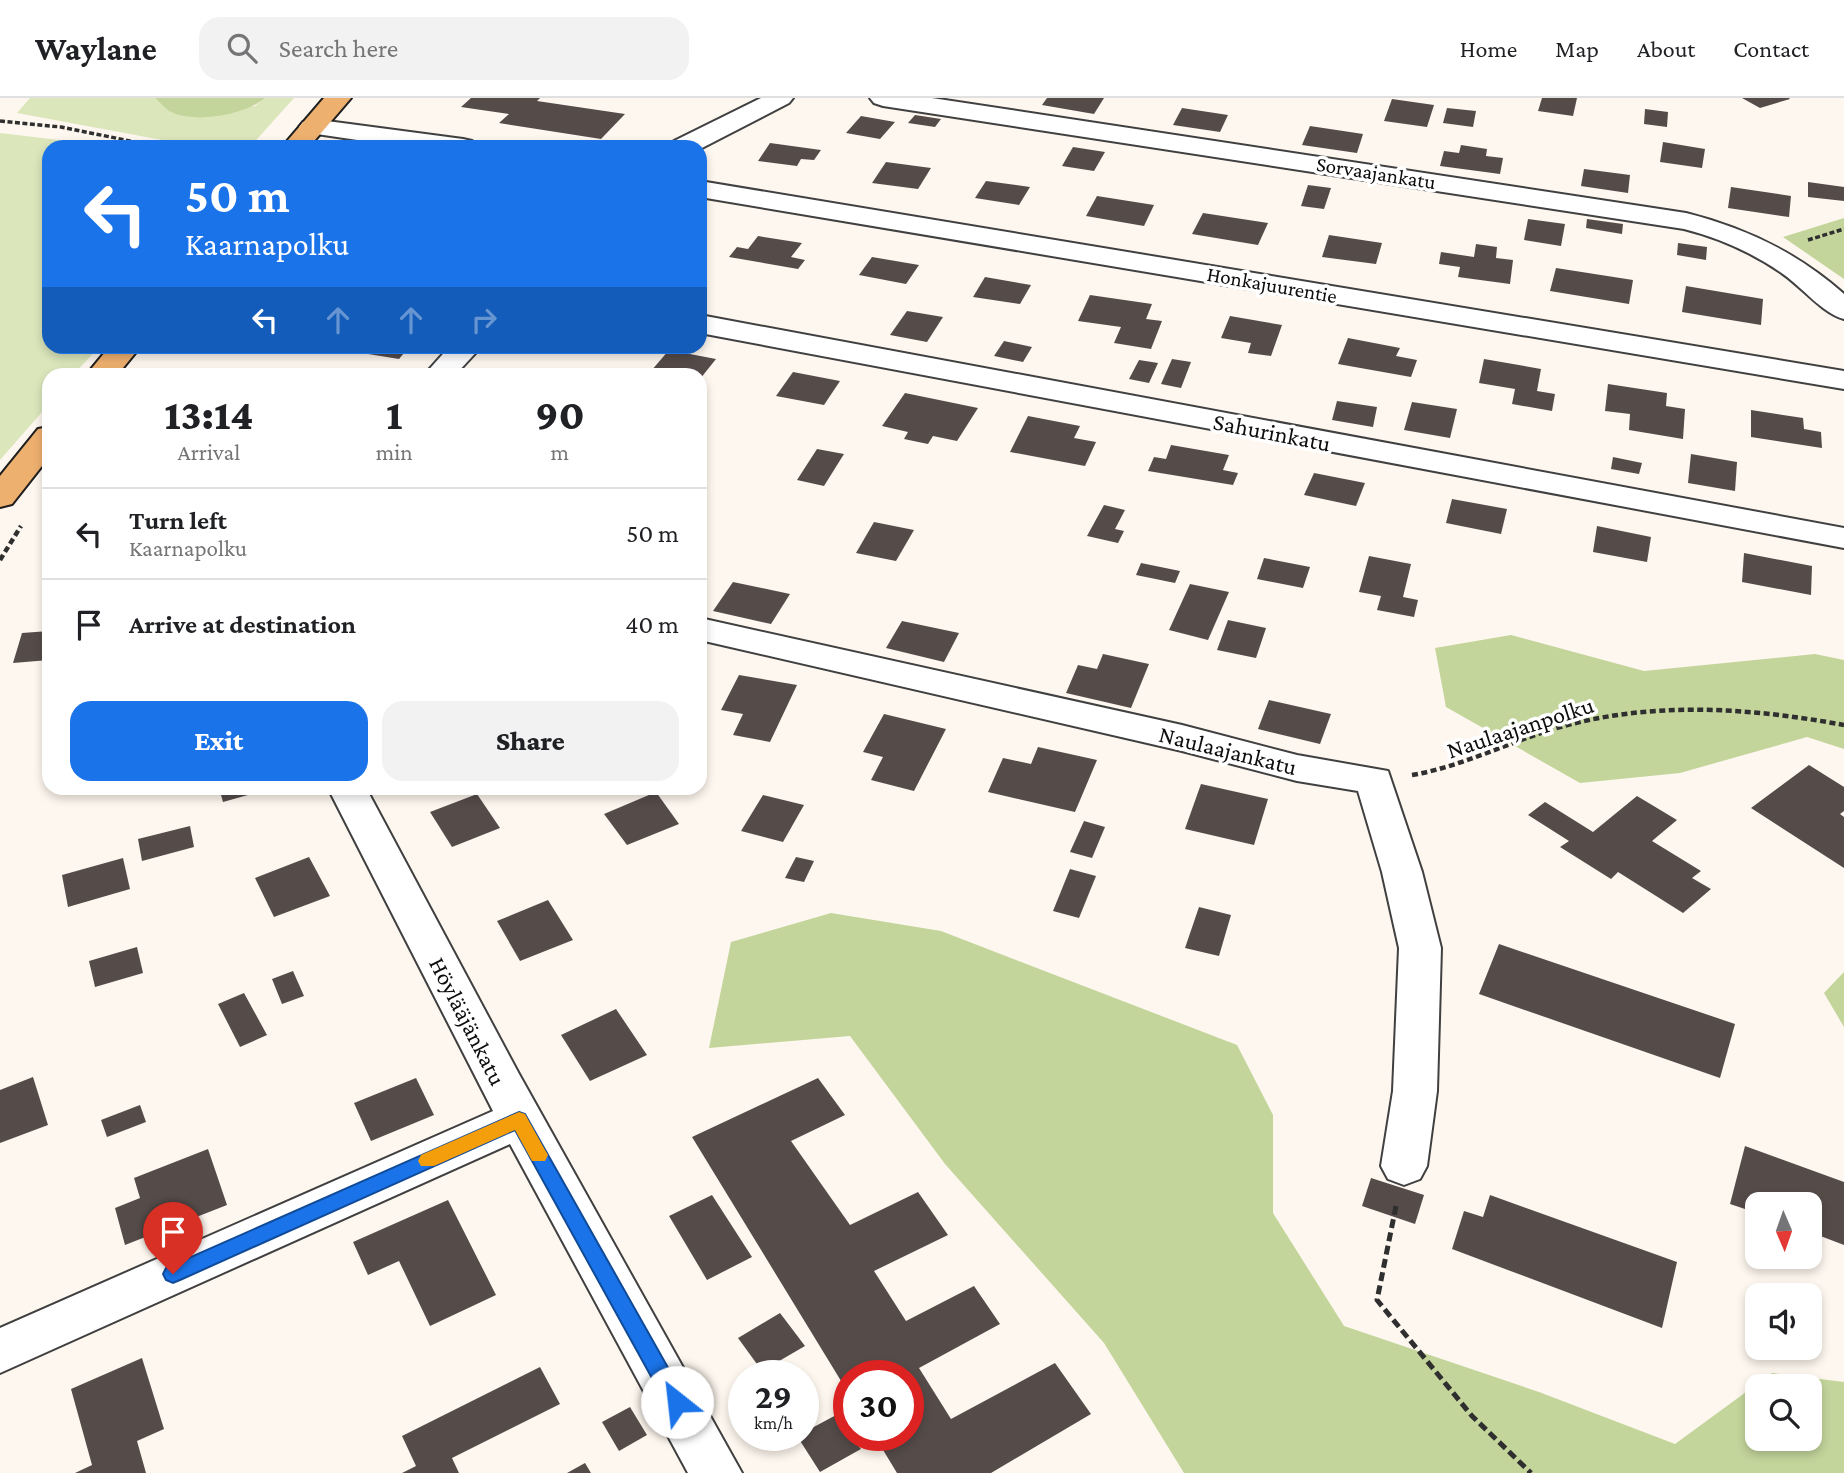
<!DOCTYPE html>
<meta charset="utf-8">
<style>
:root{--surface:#fff;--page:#f2f2f2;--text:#202124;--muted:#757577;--line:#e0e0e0;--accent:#1a73e8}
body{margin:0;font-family:"Crimson Pro",serif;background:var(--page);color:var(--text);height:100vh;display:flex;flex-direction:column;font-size:26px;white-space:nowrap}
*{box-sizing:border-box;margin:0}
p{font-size:23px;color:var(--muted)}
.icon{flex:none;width:38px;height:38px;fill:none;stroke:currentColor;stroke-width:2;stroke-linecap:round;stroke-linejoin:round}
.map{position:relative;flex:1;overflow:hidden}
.panel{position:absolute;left:42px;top:270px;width:665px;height:427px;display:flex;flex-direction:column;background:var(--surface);border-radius:21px;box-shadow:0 4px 10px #0003}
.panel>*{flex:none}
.top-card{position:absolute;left:42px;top:42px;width:665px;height:214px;border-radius:21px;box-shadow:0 4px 10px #0003;background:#1a73e8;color:#fff;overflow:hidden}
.needle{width:46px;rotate:178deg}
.controls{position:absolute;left:1745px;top:1094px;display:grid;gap:14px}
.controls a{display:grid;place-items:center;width:77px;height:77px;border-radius:14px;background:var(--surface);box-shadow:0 4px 10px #0003;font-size:35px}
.speed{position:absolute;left:728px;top:1262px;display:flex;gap:14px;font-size:35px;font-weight:700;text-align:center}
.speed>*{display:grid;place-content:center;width:91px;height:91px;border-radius:50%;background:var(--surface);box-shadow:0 4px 10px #0003;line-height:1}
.speed small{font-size:18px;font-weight:400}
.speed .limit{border:10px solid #d22;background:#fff;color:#111}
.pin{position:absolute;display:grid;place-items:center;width:60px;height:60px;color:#fff;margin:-72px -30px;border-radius:50% 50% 50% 0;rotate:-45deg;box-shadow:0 0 7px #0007}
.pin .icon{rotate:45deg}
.me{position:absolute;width:77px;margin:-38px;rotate:331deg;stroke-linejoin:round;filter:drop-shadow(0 0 5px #0008)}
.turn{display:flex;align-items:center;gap:24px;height:147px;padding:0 28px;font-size:32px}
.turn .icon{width:91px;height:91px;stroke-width:2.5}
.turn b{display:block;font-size:49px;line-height:60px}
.lanes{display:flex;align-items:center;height:66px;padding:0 28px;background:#0003;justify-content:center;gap:35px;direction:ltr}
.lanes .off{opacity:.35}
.eta{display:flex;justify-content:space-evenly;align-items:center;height:119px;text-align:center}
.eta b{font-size:42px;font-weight:800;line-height:49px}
.cta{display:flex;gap:14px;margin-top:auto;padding:14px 28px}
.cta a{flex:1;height:80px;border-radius:21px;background:var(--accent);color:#fff;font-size:28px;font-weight:800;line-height:80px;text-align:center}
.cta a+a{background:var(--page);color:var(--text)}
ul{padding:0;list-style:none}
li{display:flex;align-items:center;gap:21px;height:91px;padding:0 28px;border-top:2px solid var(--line)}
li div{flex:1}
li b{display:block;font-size:26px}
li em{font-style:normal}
header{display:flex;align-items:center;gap:42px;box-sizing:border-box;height:98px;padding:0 35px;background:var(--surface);border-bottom:2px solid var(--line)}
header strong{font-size:33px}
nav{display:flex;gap:38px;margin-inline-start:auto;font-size:24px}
.search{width:490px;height:63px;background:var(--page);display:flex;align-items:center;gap:18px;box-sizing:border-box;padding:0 24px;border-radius:21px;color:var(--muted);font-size:26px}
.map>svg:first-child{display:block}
.green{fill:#dbe6bb}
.forest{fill:#c3d59b;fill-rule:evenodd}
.building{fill:#554c4a}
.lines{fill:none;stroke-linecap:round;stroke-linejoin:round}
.minor-casing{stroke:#404040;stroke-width:4}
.major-casing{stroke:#1e1e1e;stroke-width:4}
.path-far2{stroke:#2f2f2f;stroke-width:3.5;stroke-dasharray:5 2.5;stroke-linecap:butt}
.path-far1{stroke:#2f2f2f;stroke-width:4.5;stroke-dasharray:6 3.5;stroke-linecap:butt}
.path{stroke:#2f2f2f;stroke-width:5;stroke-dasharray:9 4.5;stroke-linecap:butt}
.minor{fill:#fff;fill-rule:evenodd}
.major{fill:#eeb06f;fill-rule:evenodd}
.route{fill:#1a73e8;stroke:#114b97;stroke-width:2}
.slow{fill:#f59e0b}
.labels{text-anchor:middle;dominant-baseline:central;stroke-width:7;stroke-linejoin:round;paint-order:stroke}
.far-street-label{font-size:21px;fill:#0d0d0d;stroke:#fff}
.street-label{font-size:24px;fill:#0d0d0d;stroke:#fff}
</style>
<header>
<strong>Waylane</strong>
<div class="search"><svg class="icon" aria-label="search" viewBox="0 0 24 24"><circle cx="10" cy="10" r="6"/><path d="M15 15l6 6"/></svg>Search here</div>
<nav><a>Home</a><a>Map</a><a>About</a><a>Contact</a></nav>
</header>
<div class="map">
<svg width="1844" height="1375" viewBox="0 0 1844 1375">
<rect width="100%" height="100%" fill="#fef7ef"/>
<!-- green -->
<g class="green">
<path d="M30,0h125l17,15 83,-7 10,-8h29l-44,49h-50l-183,-34z"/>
<path d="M0,35l119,14h-70v199l50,1 -25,27h-25v30l-49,56z"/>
</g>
<!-- forest -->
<g class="forest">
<path d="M155,0h110c-20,17 -67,25 -92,15 -6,-2 -13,-11 -18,-15z"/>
<path d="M1844,120v61l-61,-42z"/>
<path d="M1511,537l133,36 171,-17 29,6v89l-37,-12 -127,36 -100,10 -134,-76 -11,-59z"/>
<path d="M831,815l110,18 296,114 36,70v98l71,113 195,66 136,52 97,-71 72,9v91h-660l-80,-130 -159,-179 -95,-128 -141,12 22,-106zM1810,1288v52h-53v-52z"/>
<path d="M1844,874v55l-20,-34z"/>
</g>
<!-- building -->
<g class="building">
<path d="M471,0h69l-3,3 88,13 -24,25 -102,-16 10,-9 -48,-7z"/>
<path d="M1047,0h57l-10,16 -52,-9z"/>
<path d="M1542,0h35l-4,18 -35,-5z"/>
<path d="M1742,0h47l1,1 -30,9z"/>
<path d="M1392,1l42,6 -7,22 -43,-6z"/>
<path d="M1182,10l46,7 -8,17 -47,-7z"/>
<path d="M1447,10l29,3 -3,16 -30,-4z"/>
<path d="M1645,11l23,3 -1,15 -23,-3z"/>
<path d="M915,17l26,4 -6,8 -27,-4z"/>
<path d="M861,18l34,6 -15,17 -34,-6z"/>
<path d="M1310,28l53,8 -6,19 -55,-8z"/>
<path d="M1663,44l42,7 -3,19 -42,-6z"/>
<path d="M770,45l51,7 -7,10 -13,-1 -4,7 -39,-5z"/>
<path d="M1461,47l26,4 -1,7 17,2 -3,16 -60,-8 4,-15 15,2z"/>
<path d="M1073,49l32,5 -11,19 -32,-5z"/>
<path d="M886,64l45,6 -13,21 -46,-6z"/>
<path d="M1584,71l46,6 -2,18 -47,-7z"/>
<path d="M986,83l44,6 -11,18 -44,-7z"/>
<path d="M1808,84l36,5v14l-36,-4z"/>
<path d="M1308,87l23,3 -7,21 -23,-3z"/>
<path d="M1731,89l60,9 -2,21 -61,-9z"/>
<path d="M1097,98l57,9 -10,21 -58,-10z"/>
<path d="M1203,115l65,10 -10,22 -66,-11z"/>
<path d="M1528,121l37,5 -4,22 -37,-6z"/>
<path d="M1587,121l36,5 -1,10 -36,-6z"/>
<path d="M1329,137l53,8 -6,21 -54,-7z"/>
<path d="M758,138l44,7 -11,14 14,3 -7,9 -69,-12 8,-10 11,2z"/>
<path d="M1678,145l29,4 -1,13 -29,-5z"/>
<path d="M1476,146l21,3 -1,11 17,2 -3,24 -52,-7 2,-10 -21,-3 2,-12 33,5z"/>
<path d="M872,159l47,8 -13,19 -47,-9z"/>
<path d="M1556,170l77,12 -4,24 -79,-13z"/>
<path d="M985,179l46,8 -11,19 -47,-7z"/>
<path d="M1686,188l77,13 -2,26 -79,-13z"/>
<path d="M1090,197l62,9 -6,15 16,2 -11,28 -37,-6 7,-16 -43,-6z"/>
<path d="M907,213l36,6 -16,25 -37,-7z"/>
<path d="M1230,218l52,9 -11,31 -23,-3 3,-10 -30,-5z"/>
<path d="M1348,240l52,10 -4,8 21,4 -6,17 -73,-13z"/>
<path d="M1004,243l28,6 -9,15 -29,-6z"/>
<path d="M368,248h42l-11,13 -37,-6z"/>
<path d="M529,248h44l-7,8z"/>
<path d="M669,252l47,9 -16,20v-5l-49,-3z"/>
<path d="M1172,261l19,3 -10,26 -20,-4z"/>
<path d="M1484,261l57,10 -4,22 18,3 -3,17 -40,-7 3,-15 -36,-6z"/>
<path d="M1139,262l19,3 -9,20 -20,-4z"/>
<path d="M793,274l47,9 -16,24 -48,-9z"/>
<path d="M1608,286l59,9 -1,13 19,3 -2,30 -54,-9 1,-16 -25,-3z"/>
<path d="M905,295l73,15 -21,33 -24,-5 -5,8 -24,-5 4,-7 -26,-6z"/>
<path d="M1337,303l40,6 -4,20 -41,-7z"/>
<path d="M1412,304l45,7 -7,29 -46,-8z"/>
<path d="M1751,312l52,8 1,11 17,3 1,16 -71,-11z"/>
<path d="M1028,318l52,10 -6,12 22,4 -11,24 -75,-14z"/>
<path d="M1171,347l58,10 -6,15 15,3 -5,12 -85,-14 6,-14 12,2z"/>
<path d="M817,351l27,5 -20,32 -27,-6z"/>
<path d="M1691,356l46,8 -2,29 -47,-8z"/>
<path d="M1613,359l29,6 -3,11 -28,-5z"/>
<path d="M1314,375l51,10 -9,23 -52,-11z"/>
<path d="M1452,401l55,10 -6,25 -55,-11z"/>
<path d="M1104,407l21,5 -10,19 9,2 -6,12 -31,-7z"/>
<path d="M874,424l40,8 -18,31 -40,-8z"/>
<path d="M1597,428l54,11 -4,25 -54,-10z"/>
<path d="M1744,455l68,13 -1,29 -69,-13z"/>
<path d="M1369,458l42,8 -8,33 15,3 -4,17 -37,-7 4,-14 -22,-4z"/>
<path d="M1264,460l46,9 -7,21 -46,-9z"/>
<path d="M1141,465l39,8 -5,12 -39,-8z"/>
<path d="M733,484l57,12 -19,30 -58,-13z"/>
<path d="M1190,486l39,8 -21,48 -39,-10z"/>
<path d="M1228,522l38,8 -10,30 -39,-8z"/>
<path d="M902,523l57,12 -15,29 -58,-14z"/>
<path d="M49,533v29l-36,3 9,-30z"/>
<path d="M1103,556l46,10 -18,44 -65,-15 12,-28 19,4z"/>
<path d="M739,577l58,10 -27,57 -37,-7 10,-21 -22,-4z"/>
<path d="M1269,602l62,14 -11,30 -62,-15z"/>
<path d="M884,616l62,15 -32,62 -43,-11 12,-23 -20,-5z"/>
<path d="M1038,649l59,13 -22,52 -87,-20 15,-34 28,6z"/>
<path d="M1809,667l35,22v24l-4,3 4,3v51l-93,-60z"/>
<path d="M1201,686l67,15 -14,46 -69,-16z"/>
<path d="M219,690h54l-50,14z"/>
<path d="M656,694l23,32 -52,21 -23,-31z"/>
<path d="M477,696l23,34 -48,19 -22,-35z"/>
<path d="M763,697l41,10 -21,37 -42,-11z"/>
<path d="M1637,698l40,24 -25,21 49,30 -9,7 19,11 -28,24 -65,-41 -7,7 -51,-32 9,-6 -41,-26 17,-13 48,30z"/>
<path d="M1084,723l21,6 -13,31 -22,-6z"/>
<path d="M190,728l4,21 -52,14 -4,-22z"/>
<path d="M309,759l21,39 -56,21 -19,-39z"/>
<path d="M796,759l18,4 -10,21 -19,-4z"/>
<path d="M123,760l7,31 -62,18 -6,-32z"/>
<path d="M1070,771l26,7 -17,42 -26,-7z"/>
<path d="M548,802l25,40 -53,21 -23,-40z"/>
<path d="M1199,809l32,8 -12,41 -34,-8z"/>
<path d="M1499,846l236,80 -15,54 -241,-84z"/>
<path d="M137,849l6,26 -48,14 -6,-26z"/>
<path d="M293,873l11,25 -22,8 -10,-25z"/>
<path d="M244,895l23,42 -27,12 -22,-43z"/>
<path d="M616,911l31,46 -57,26 -29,-46z"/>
<path d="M33,979l15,48 -48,18v-53z"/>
<path d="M416,980l18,37 -63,26 -17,-38z"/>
<path d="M818,980l27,37 -54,26 59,84 68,-33 30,43 -74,36 32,50 68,-35 26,38 -81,44 32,51 104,-56 36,51 -100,59h-94l-23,-38h34v-59h-59v18l-157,-257z"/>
<path d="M140,1007l6,17 -39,15 -6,-17z"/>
<path d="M1745,1048l99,36v63l-34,-13v-28h-53v9l-27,-9z"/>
<path d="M208,1051l19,56 -102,40 -10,-37 25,-10 -6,-20z"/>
<path d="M1371,1080l53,17 -9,29 -53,-18z"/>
<path d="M712,1097l40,62 -45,23 -38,-64z"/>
<path d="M1490,1097l187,67 -15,66 -210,-79 12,-38 19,6z"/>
<path d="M448,1102l48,95 -66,31 -31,-65 -31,14 -15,-33z"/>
<path d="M780,1215l25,33 -43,25 -24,-33z"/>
<path d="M142,1260l22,71 -27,12 9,32h-71l17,-8 -21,-76z"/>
<path d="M540,1269l20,37 -108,54 7,15h-57l14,-7 -14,-30z"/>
<path d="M630,1309l17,28 -28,16 -17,-29z"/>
<path d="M838,1316l11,21 12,14 -41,23 -23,-36z"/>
<path d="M585,1365l6,10h-24z"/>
</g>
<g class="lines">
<defs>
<g id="minor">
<path d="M761,0h32l-4,5 -89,46 -30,-2 4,-6z"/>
<path d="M870,0h62l754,115c60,15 112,40 158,81v25c-22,-6 -42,-32 -61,-45 -30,-21 -63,-36 -99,-45l-801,-123 -9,-3z"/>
<path d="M312,21l151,20 9,2 4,6h-71l-102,-15 -4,-5 4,-5z"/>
<path d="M700,83l1144,190v18l-1144,-192z"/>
<path d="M700,217l1144,213v20l-1144,-215z"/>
<path d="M450,248h32l-26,28h-31z"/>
<path d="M700,520l482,107 115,30 91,16 34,101 19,76 -4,143 -10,75 -7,13 -16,6 -16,-6 -7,-13 12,-75 6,-143 -17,-76 -24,-81 -61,-10 -115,-30 -482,-111z"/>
<path d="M328,690h38l153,286 223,399h-54l-178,-329 -510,229v-45l493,-217z"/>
</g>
<g id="major">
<path d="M324,0h27l-42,49h-27z"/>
<path d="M110,248h31l-23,28h-31z"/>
<path d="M49,329v30l-37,47 -12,3v-31l38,-47z"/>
</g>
</defs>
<!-- minor casing -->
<use href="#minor" class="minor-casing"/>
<!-- major casing -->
<use href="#major" class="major-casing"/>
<!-- path-far2 -->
<g class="path-far2">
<path d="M0,23l61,6 99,20"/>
<path d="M1808,142l36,-11"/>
</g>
<!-- path-far1 -->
<g class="path-far1">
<path d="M0,462l21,-34"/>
<path d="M1412,677c53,-9 100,-35 152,-49 93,-25 187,-18 280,-1"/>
</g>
<!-- path -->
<path class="path" d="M1396,1108l-19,94 95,116 59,57"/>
<!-- minor -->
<use href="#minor" class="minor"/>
<!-- major -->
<use href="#major" class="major"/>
</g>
<!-- route -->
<path class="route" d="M519,1014l6,2 159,282 3,6 -3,7 -7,3 -8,-3 -154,-279 -335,150 -7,3 -7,-3 -3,-6 3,-6z"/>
<!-- slow -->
<path class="slow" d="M519,1014l6,2 20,36 3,5 -3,6h-13l-17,-31 -81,36h-13l-3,-5 3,-6z"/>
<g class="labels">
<!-- far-street labels -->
<g class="far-street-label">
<text transform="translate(1376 75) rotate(9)">Sorvaajankatu</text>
<text transform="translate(1272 187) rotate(10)">Honkajuurentie</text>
</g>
<!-- street labels -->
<g class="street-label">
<text transform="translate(1272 334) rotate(11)">Sahurinkatu</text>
<text transform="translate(1520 629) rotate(-18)">Naulaajanpolku</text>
<text transform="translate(1228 652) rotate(14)">Naulaajankatu</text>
<text transform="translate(468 923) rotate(63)">Höylääjänkatu</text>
</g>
</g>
</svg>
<div class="controls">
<a><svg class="needle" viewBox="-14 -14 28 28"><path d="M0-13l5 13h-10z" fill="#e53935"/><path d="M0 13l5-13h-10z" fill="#757577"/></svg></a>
<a><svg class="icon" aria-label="sound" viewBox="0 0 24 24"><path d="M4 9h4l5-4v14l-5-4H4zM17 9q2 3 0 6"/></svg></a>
<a><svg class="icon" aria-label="search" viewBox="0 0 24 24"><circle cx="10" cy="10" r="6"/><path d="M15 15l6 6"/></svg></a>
</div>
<div class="speed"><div>29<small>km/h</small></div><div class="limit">30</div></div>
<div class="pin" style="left:173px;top:1176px;background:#d93025"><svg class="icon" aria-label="arrive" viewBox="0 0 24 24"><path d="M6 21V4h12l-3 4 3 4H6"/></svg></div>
<svg class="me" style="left:677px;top:1304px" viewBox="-20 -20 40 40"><circle r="19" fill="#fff"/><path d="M0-13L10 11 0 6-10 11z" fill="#1a73e8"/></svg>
<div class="top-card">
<div class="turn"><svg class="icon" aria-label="left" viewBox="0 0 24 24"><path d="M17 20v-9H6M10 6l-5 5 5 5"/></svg><div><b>50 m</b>Kaarnapolku</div></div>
<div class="lanes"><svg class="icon" aria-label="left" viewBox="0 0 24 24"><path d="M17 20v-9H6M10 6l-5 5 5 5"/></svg><svg class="icon off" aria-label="ahead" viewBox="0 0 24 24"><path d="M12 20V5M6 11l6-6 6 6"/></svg><svg class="icon off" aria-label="ahead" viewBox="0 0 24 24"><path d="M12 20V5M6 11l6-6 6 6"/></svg><svg class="icon off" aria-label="right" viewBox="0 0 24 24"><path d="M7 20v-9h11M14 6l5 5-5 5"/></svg></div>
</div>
<section class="panel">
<div class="eta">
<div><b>13:14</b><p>Arrival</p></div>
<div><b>1</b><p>min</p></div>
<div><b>90</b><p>m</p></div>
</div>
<ul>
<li><svg class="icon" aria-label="left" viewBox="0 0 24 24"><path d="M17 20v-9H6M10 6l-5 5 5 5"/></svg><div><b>Turn left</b><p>Kaarnapolku</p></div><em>50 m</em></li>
<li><svg class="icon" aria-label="arrive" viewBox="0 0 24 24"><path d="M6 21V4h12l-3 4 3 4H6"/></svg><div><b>Arrive at destination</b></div><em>40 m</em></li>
</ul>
<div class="cta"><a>Exit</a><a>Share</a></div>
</section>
</div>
